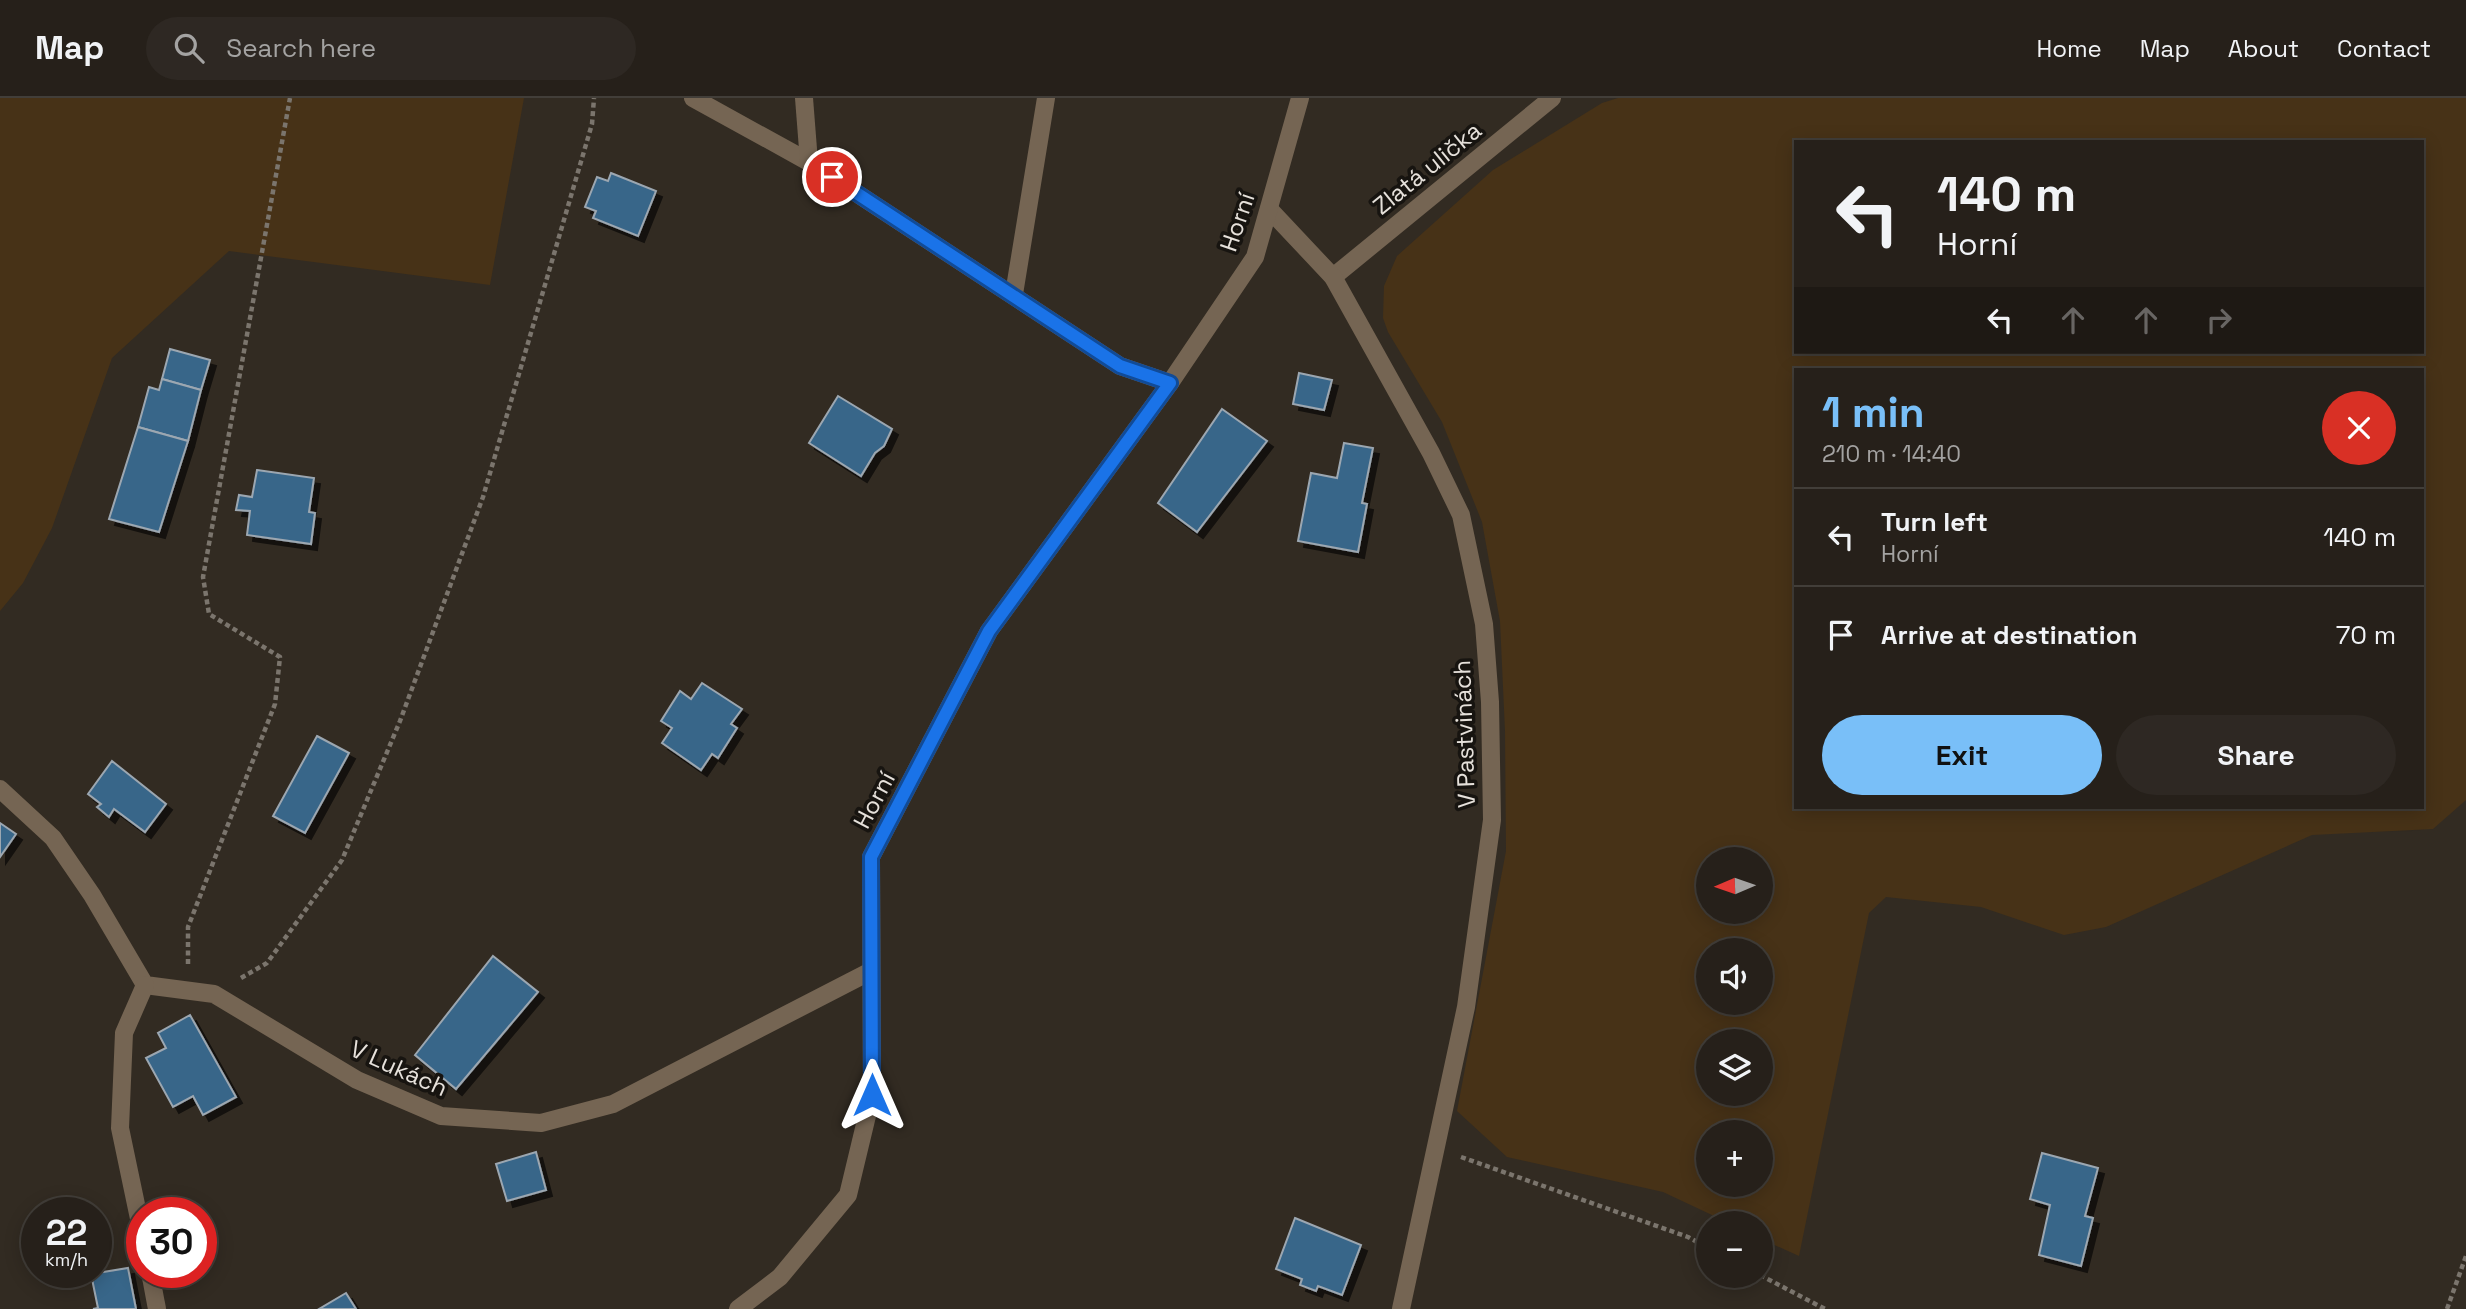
<!DOCTYPE html>
<meta charset="utf-8">
<style>
:root{--surface:#26201a;--page:#2e2823;--text:#f1f3f6;--muted:#a4a3a2;--line:#423e39;--accent:#79bff8}
body{margin:0;font-family:"Space Grotesk",sans-serif;background:var(--page);color:var(--text);height:100vh;display:flex;flex-direction:column;font-size:26px;white-space:nowrap}
*{box-sizing:border-box;margin:0}
p{font-size:23px;color:var(--muted)}
.icon{flex:none;width:38px;height:38px;fill:none;stroke:currentColor;stroke-width:2;stroke-linecap:round;stroke-linejoin:round}
.map{position:relative;flex:1;overflow:hidden}
.panel{position:absolute;left:1794px;top:270px;width:630px;height:441px;display:flex;flex-direction:column;background:var(--surface);border-radius:0px;box-shadow:0 4px 18px #0003,0 0 0 2px var(--line)}
.panel>*{flex:none}
.hud{position:absolute;left:1794px;top:42px;width:630px;height:214px;border-radius:0px;box-shadow:0 4px 18px #0003,0 0 0 2px var(--line);background:#26201a;color:var(--text);overflow:hidden}
.needle{width:46px;rotate:268deg}
.buttons{position:absolute;left:1696px;top:749px;display:grid;gap:14px}
.buttons a{display:grid;place-items:center;width:77px;height:77px;border-radius:50%;background:var(--surface);box-shadow:0 4px 18px #0003,0 0 0 2px var(--line);font-size:35px}
.speed{position:absolute;left:21px;top:1099px;display:flex;gap:14px;font-size:35px;font-weight:700;text-align:center}
.speed>*{display:grid;place-content:center;width:91px;height:91px;border-radius:50%;background:var(--surface);box-shadow:0 4px 18px #0003,0 0 0 2px var(--line);line-height:1}
.speed small{font-size:18px;font-weight:400}
.speed .limit{border:10px solid #d22;background:#fff;color:#111}
.pin{position:absolute;display:grid;place-items:center;width:60px;height:60px;color:#fff;margin:-30px;border:4px solid #fff;border-radius:50%;box-shadow:0 2px 7px #0007}
.me{position:absolute;width:77px;margin:-38px;rotate:0deg;stroke-linejoin:round;filter:drop-shadow(0 0 5px #0008)}
.turn{display:flex;align-items:center;gap:24px;height:147px;padding:0 28px;font-size:32px}
.turn .icon{width:91px;height:91px;stroke-width:2.5}
.turn b{display:block;font-size:49px;line-height:60px}
.lanes{display:flex;align-items:center;height:66px;padding:0 28px;background:#0003;justify-content:center;gap:35px;direction:ltr}
.lanes .off{opacity:.35}
.round{display:grid;place-items:center;flex:none;width:74px;height:74px;border-radius:37px;background:var(--page)}
.headline{display:flex;align-items:center;justify-content:space-between;height:119px;padding:0 28px}
h1{font-size:42px;font-weight:600;line-height:52px;color:var(--accent)}
.action{display:flex;gap:14px;margin-top:auto;padding:14px 28px}
.action a{flex:1;height:80px;border-radius:42px;background:var(--accent);color:#111;font-size:28px;font-weight:600;line-height:80px;text-align:center}
.action a+a{background:var(--page);color:var(--text)}
ul{padding:0;list-style:none}
li{display:flex;align-items:center;gap:21px;height:98px;padding:0 28px;border-top:2px solid var(--line)}
li div{flex:1}
li b{display:block;font-size:26px}
li em{font-style:normal}
header{display:flex;align-items:center;gap:42px;box-sizing:border-box;height:98px;padding:0 35px;background:var(--surface);border-bottom:2px solid var(--line)}
header strong{font-size:33px}
nav{display:flex;gap:38px;margin-inline-start:auto;font-size:24px}
.search{width:490px;height:63px;background:var(--page);display:flex;align-items:center;gap:18px;box-sizing:border-box;padding:0 24px;border-radius:38px;color:var(--muted);font-size:26px}
.map>svg:first-child{display:block}
.green{fill:#473217;fill-rule:evenodd}
.building{fill:#396689;stroke:#9ca7b1;stroke-width:2;filter:url(#shadow)}
.lines{fill:none;stroke-linecap:round;stroke-linejoin:round}
.path{stroke:#7b756d;stroke-width:4.5;stroke-dasharray:5 3.5;stroke-linecap:butt}
.lane{stroke:#756553;stroke-width:18}
.street{stroke:#756553;stroke-width:18}
.route-casing{stroke:#114b97;stroke-width:18}
.route{stroke:#1a73e8;stroke-width:12}
.labels{text-anchor:middle;dominant-baseline:central;stroke-width:7;stroke-linejoin:round;paint-order:stroke}
.street-label{font-size:24px;fill:#e6e1db;stroke:#171410}
</style>
<header>
<strong>Map</strong>
<div class="search"><svg class="icon" aria-label="search" viewBox="0 0 24 24"><circle cx="10" cy="10" r="6"/><path d="M15 15l6 6"/></svg>Search here</div>
<nav><a>Home</a><a>Map</a><a>About</a><a>Contact</a></nav>
</header>
<div class="map">
<svg width="2466" height="1211" viewBox="0 0 2466 1211">
<defs>
<filter id="shadow"><feDropShadow dx="6" dy="6" stdDeviation="0" flood-color="#0009"/></filter>
</defs>
<rect width="100%" height="100%" fill="#322b22"/>
<!-- green -->
<g class="green">
<path d="M0,0h524l-34,187 -261,-34 -117,107 -60,170 -29,55 -23,28z"/>
<path d="M1618,0h848v702l-33,29 -121,6 -206,92 -42,8 -83,-28 -95,-10 -17,16 -70,343 -38,-17 -1,-16h-31l-66,-31 -156,-35 -50,-46 49,-260 -1,-120 -5,-110 -18,-99 -40,-100 -54,-90 -5,-14 1,-32 13,-30 96,-86 109,-67zM1796,44h626v210h-626zM1796,271h626v438h-626zM1708,761h52v53h-52zM1708,852h52v53h-52zM1708,943h52v53h-52zM1708,1034h52v53h-52z"/>
</g>
<!-- building -->
<g class="building">
<path d="M611,75l45,18 -18,45 -45,-18 3,-7 -11,-4 12,-30 11,4z"/>
<path d="M170,251l40,11 -9,30 -39,-11z"/>
<path d="M1299,275l33,7 -8,30 -31,-6z"/>
<path d="M162,281l39,11 -13,51 -50,-14 11,-40 10,3z"/>
<path d="M838,298l54,33 -8,17 -9,7 -14,23 -52,-33z"/>
<path d="M1222,311l45,32 -70,91 -39,-29z"/>
<path d="M138,329l50,14 -29,91 -50,-13z"/>
<path d="M1344,345l29,5 -11,55 5,1 -9,48 -60,-11 13,-68 26,5z"/>
<path d="M257,372l57,8 -5,34 6,1 -4,31 -64,-9 3,-24 -14,-1 3,-15 13,2z"/>
<path d="M702,585l40,26 -11,15 6,4 -19,30 -6,-4 -11,16 -39,-27 10,-15 -11,-7 19,-30 11,8z"/>
<path d="M317,638l32,17 -44,80 -32,-17z"/>
<path d="M112,663l54,43 -21,28 -31,-23 -5,8 -12,-10 4,-3 -13,-10z"/>
<path d="M0,725l16,11 -16,23z"/>
<path d="M493,858l45,36 -82,97 -41,-34z"/>
<path d="M190,917l46,82 -33,18 -10,-19 -20,11 -27,-49 20,-10 -8,-15z"/>
<path d="M536,1054l10,38 -39,11 -11,-37z"/>
<path d="M2042,1055l56,15 -13,48 8,2 -12,48 -42,-11 11,-50 -20,-6z"/>
<path d="M1295,1120l66,27 -19,50 -24,-9 -2,5 -16,-6 2,-6 -26,-10z"/>
<path d="M128,1170l8,41h-43l5,-1 -7,-34z"/>
<path d="M346,1195l10,16h-37z"/>
</g>
<g class="lines">
<!-- path -->
<g class="path">
<path d="M188,866v-37l87,-223 5,-47 -71,-43 -6,-37 87,-479"/>
<path d="M241,880l26,-15 75,-103 58,-139 83,-224 109,-373 2,-26"/>
<path d="M1461,1059l227,80 20,11"/>
<path d="M1760,1177l65,34"/>
<path d="M2447,1211l19,-53"/>
</g>
<!-- lane -->
<path class="lane" d="M1333,179l219,-179"/>
<!-- street -->
<g class="street">
<path d="M693,0l116,64 311,204 50,17"/>
<path d="M804,0l5,64"/>
<path d="M1269,111l64,68 98,176 30,62 23,109 6,78 2,118 -26,187 -65,302"/>
<path d="M1014,196l32,-196"/>
<path d="M0,691l53,49 39,57 53,90 69,9 143,86 84,36 100,7 72,-19 258,-133"/>
<path d="M142,1135l-22,-105 4,-95 21,-48"/>
<path d="M150,1174l7,37"/>
<path d="M738,1211l42,-32 68,-82 24,-100 -1,-238 118,-226 181,-248 85,-126 45,-159"/>
</g>
</g>
<g class="lines">
<defs>
<path id="route" d="M832,79l288,189 50,17 -181,248 -118,226 1,238"/>
</defs>
<!-- route casing -->
<use href="#route" class="route-casing"/>
<!-- route -->
<use href="#route" class="route"/>
</g>
<g class="labels">
<!-- street labels -->
<g class="street-label">
<text transform="translate(1427 70) rotate(-39)">Zlatá ulička</text>
<text transform="translate(1237 124) rotate(-71)">Horní</text>
<text transform="translate(1464 636) rotate(-92)">V Pastvinách</text>
<text transform="translate(874 702) rotate(-62)">Horní</text>
<text transform="translate(399 970) rotate(24)">V Lukách</text>
</g>
</g>
</svg>
<div class="buttons">
<a><svg class="needle" viewBox="-14 -14 28 28"><path d="M0-13l5 13h-10z" fill="#e53935"/><path d="M0 13l5-13h-10z" fill="#a4a3a2"/></svg></a>
<a><svg class="icon" aria-label="sound" viewBox="0 0 24 24"><path d="M4 9h4l5-4v14l-5-4H4zM17 9q2 3 0 6"/></svg></a>
<a><svg class="icon" aria-label="layers" viewBox="0 0 24 24"><path d="M12 4l9 5-9 5-9-5zM3 14l9 5 9-5"/></svg></a>
<a>+</a>
<a>−</a>
</div>
<div class="speed"><div>22<small>km/h</small></div><div class="limit">30</div></div>
<div class="pin" style="left:832px;top:79px;background:#d93025"><svg class="icon" aria-label="arrive" viewBox="0 0 24 24"><path d="M6 21V4h12l-3 4 3 4H6"/></svg></div>
<svg class="me" style="left:872px;top:997px" viewBox="-20 -20 40 40"><path d="M0-17L14 15 0 8-14 15z" fill="#1a73e8" stroke="#fff" stroke-width="4"/></svg>
<div class="hud">
<div class="turn"><svg class="icon" aria-label="left" viewBox="0 0 24 24"><path d="M17 20v-9H6M10 6l-5 5 5 5"/></svg><div><b>140 m</b>Horní</div></div>
<div class="lanes"><svg class="icon" aria-label="left" viewBox="0 0 24 24"><path d="M17 20v-9H6M10 6l-5 5 5 5"/></svg><svg class="icon off" aria-label="ahead" viewBox="0 0 24 24"><path d="M12 20V5M6 11l6-6 6 6"/></svg><svg class="icon off" aria-label="ahead" viewBox="0 0 24 24"><path d="M12 20V5M6 11l6-6 6 6"/></svg><svg class="icon off" aria-label="right" viewBox="0 0 24 24"><path d="M7 20v-9h11M14 6l5 5-5 5"/></svg></div>
</div>
<section class="panel">
<div class="headline"><div><h1>1 min</h1><p>210 m · 14:40</p></div><a class="round" style="background:#d93025;color:#fff"><svg class="icon" aria-label="close" viewBox="0 0 24 24"><path d="M6 6l12 12M18 6L6 18"/></svg></a></div>
<ul>
<li><svg class="icon" aria-label="left" viewBox="0 0 24 24"><path d="M17 20v-9H6M10 6l-5 5 5 5"/></svg><div><b>Turn left</b><p>Horní</p></div><em>140 m</em></li>
<li><svg class="icon" aria-label="arrive" viewBox="0 0 24 24"><path d="M6 21V4h12l-3 4 3 4H6"/></svg><div><b>Arrive at destination</b></div><em>70 m</em></li>
</ul>
<div class="action"><a>Exit</a><a>Share</a></div>
</section>
</div>
